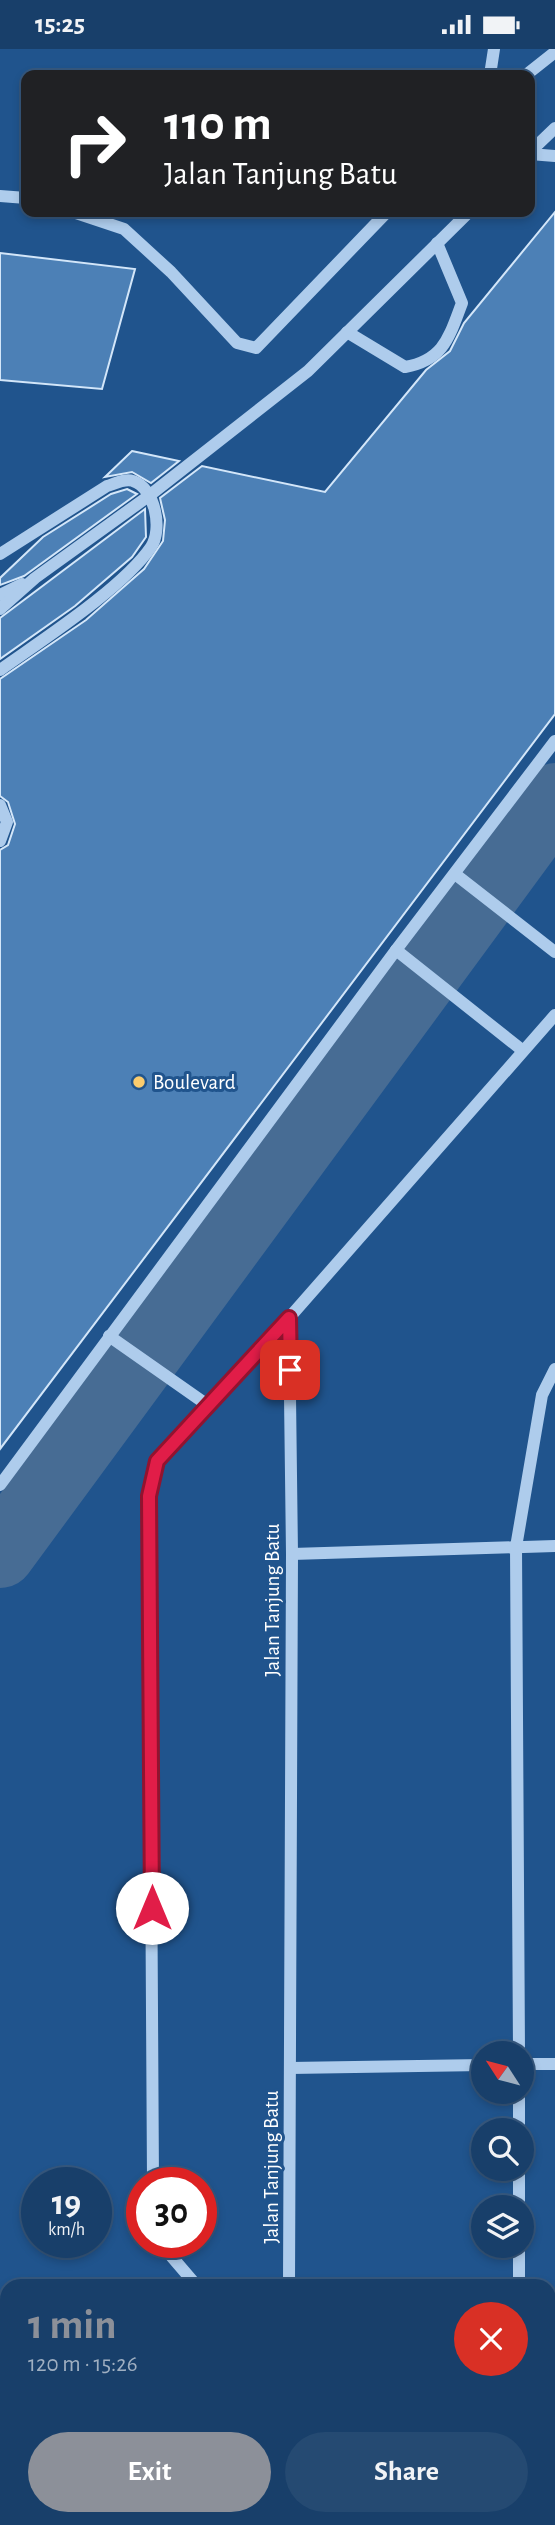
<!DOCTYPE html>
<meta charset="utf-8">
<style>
:root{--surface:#183f6a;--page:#254a72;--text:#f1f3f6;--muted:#9fafc1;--line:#36587e;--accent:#8c9099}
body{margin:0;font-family:"Alegreya Sans",sans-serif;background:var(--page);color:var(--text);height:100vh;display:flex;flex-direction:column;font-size:26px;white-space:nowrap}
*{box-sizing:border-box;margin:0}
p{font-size:23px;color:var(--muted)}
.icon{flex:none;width:38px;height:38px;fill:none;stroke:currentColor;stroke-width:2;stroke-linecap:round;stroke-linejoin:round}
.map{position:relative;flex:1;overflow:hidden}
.panel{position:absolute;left:0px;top:2230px;width:556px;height:247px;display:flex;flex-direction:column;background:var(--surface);border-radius:21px 21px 0 0;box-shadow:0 4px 10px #0003,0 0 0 2px var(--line)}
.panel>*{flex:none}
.hud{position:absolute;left:21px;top:21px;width:514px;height:147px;border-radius:14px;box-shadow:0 4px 10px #0003,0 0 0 2px var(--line);background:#202124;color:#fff;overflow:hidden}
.needle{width:46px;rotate:306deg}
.buttons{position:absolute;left:471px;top:1992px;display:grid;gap:14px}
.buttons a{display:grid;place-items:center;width:63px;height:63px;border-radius:50%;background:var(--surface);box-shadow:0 4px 10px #0003,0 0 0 2px var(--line);font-size:35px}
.speed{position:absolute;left:21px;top:2118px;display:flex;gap:14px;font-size:35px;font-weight:700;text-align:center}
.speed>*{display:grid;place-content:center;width:91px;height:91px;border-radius:50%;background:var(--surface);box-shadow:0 4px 10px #0003,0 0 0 2px var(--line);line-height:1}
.speed small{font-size:18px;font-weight:400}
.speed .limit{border:10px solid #d22;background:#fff;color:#111}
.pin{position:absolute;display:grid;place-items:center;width:60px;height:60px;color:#fff;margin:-30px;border-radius:14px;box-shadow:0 4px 10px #0006}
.me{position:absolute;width:77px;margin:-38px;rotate:0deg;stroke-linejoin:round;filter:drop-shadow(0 0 5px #0008)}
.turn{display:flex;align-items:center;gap:24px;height:147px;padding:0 28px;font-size:32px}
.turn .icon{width:91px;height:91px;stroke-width:2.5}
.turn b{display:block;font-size:49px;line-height:60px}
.round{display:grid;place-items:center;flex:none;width:74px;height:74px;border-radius:37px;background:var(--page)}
.summary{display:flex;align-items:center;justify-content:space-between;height:119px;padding:0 28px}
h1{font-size:42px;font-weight:700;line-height:52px;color:var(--accent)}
.primary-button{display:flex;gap:14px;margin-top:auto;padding:14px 28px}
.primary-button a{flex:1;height:80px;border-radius:42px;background:var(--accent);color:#fff;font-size:28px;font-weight:700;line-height:80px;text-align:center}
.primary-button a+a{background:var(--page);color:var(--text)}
.status{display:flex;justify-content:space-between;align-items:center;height:49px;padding:0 35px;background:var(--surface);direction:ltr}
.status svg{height:19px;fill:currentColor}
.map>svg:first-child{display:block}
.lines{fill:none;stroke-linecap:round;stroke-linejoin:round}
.river{stroke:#476c94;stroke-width:70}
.building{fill:#4c80b6;stroke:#d3e6f9;stroke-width:2}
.minor{stroke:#aeccec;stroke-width:12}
.route-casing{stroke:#92132f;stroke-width:18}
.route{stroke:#e11d48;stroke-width:12}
.poi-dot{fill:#facc6e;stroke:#20548d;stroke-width:2.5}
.labels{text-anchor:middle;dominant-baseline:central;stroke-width:6;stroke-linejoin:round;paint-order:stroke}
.poi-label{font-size:21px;fill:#fff;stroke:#20548d;text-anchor:start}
.street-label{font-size:21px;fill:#fff;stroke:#20548d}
</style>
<div class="status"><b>15:25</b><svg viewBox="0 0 49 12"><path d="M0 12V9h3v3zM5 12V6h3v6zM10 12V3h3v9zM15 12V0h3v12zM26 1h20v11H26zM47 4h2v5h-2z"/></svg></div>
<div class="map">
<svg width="555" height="2476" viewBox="0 0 555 2476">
<rect width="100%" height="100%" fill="#20548d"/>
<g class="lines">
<!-- river -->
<path class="river" d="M0,1504l555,-755"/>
</g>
<!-- building -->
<g class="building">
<path d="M555,163v502l-555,735v-599l8,-5 7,-21 -7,-22 -8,-6v-117l86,-59 58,-51 19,-28 2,-21 -5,-22 42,-32 123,26 101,-122 24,-19 14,-28z"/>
<path d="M0,204l135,16 -33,120 -102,-9z"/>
<path d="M132,402l47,10 -28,22 -19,-11 -27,5z"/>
<path d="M127,440l10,5 -113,82 -24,9v-7l43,-41 68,-43z"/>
<path d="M145,460l1,28 -14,20 -57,49 -75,53v-41z"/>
</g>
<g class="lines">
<!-- minor -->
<g class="minor">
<path d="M490,26l4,-26"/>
<path d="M526,26l29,-23"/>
<path d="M530,103l25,-24"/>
<path d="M530,105l25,2"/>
<path d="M0,147l26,2"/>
<path d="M73,163l51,17 47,43 66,71 19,5 131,-136"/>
<path d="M347,283l58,35c39,-7 44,-30 57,-64l-25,-60"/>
<path d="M0,505l107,-68c7,-2 18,-8 26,-5 22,7 30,48 18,66 -28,41 -109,93 -151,123"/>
<path d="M0,546l22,-11"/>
<path d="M0,560l35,-31 115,-83 158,-124 161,-159"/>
<path d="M0,756l7,17 -7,19"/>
<path d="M455,825l100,78"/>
<path d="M396,901l126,100"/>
<path d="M289,1269l3,236 -3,731"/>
<path d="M109,1287l97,68"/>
<path d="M0,1436l396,-535 159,-209"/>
<path d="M292,1505l263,-8"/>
<path d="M519,2004l-3,-506 26,-152 13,-26"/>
<path d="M522,2015h33"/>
<path d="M290,2019l193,-3"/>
<path d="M519,2042v39"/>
<path d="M519,2119v39"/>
<path d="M153,2133l-4,-686 8,-35 132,-143 266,-303"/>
<path d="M166,2193l6,15 24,28"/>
<path d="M519,2196v40"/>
<path d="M550,2285l5,3"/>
<path d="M394,2469l6,7"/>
</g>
</g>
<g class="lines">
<defs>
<path id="route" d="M152,1859l-3,-412 8,-35 132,-143 1,52"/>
</defs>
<!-- route casing -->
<use href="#route" class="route-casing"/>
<!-- route -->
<use href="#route" class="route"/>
</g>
<!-- markers -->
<circle class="poi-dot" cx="139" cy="1033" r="7"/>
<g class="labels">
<!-- poi labels -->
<g class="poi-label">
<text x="153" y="1033">Boulevard</text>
</g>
<!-- street labels -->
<g class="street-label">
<text transform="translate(272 1551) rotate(-90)">Jalan Tanjung Batu</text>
<text transform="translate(271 2118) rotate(-90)">Jalan Tanjung Batu</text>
</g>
</g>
</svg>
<div class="buttons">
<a><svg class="needle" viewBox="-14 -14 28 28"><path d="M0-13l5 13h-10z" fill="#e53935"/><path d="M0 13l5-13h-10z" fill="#9fafc1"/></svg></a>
<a><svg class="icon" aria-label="search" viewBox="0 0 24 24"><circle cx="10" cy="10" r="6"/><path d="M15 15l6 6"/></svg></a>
<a><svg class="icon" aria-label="layers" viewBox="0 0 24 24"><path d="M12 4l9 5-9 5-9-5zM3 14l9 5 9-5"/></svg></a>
</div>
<div class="speed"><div>19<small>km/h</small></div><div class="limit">30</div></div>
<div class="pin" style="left:290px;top:1321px;background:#d93025"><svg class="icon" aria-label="arrive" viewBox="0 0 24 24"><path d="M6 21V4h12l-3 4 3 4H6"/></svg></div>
<svg class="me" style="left:152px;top:1859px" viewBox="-20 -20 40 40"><circle r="19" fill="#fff"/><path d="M0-13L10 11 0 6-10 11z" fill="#e11d48"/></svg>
<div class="hud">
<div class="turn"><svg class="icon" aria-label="right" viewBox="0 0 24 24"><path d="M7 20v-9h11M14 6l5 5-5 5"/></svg><div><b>110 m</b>Jalan Tanjung Batu</div></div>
</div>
<section class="panel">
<div class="summary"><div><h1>1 min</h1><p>120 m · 15:26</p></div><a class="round" style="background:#d93025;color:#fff"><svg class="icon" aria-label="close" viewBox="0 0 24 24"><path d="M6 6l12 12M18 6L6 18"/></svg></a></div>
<div class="primary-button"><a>Exit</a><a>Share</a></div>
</section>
</div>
